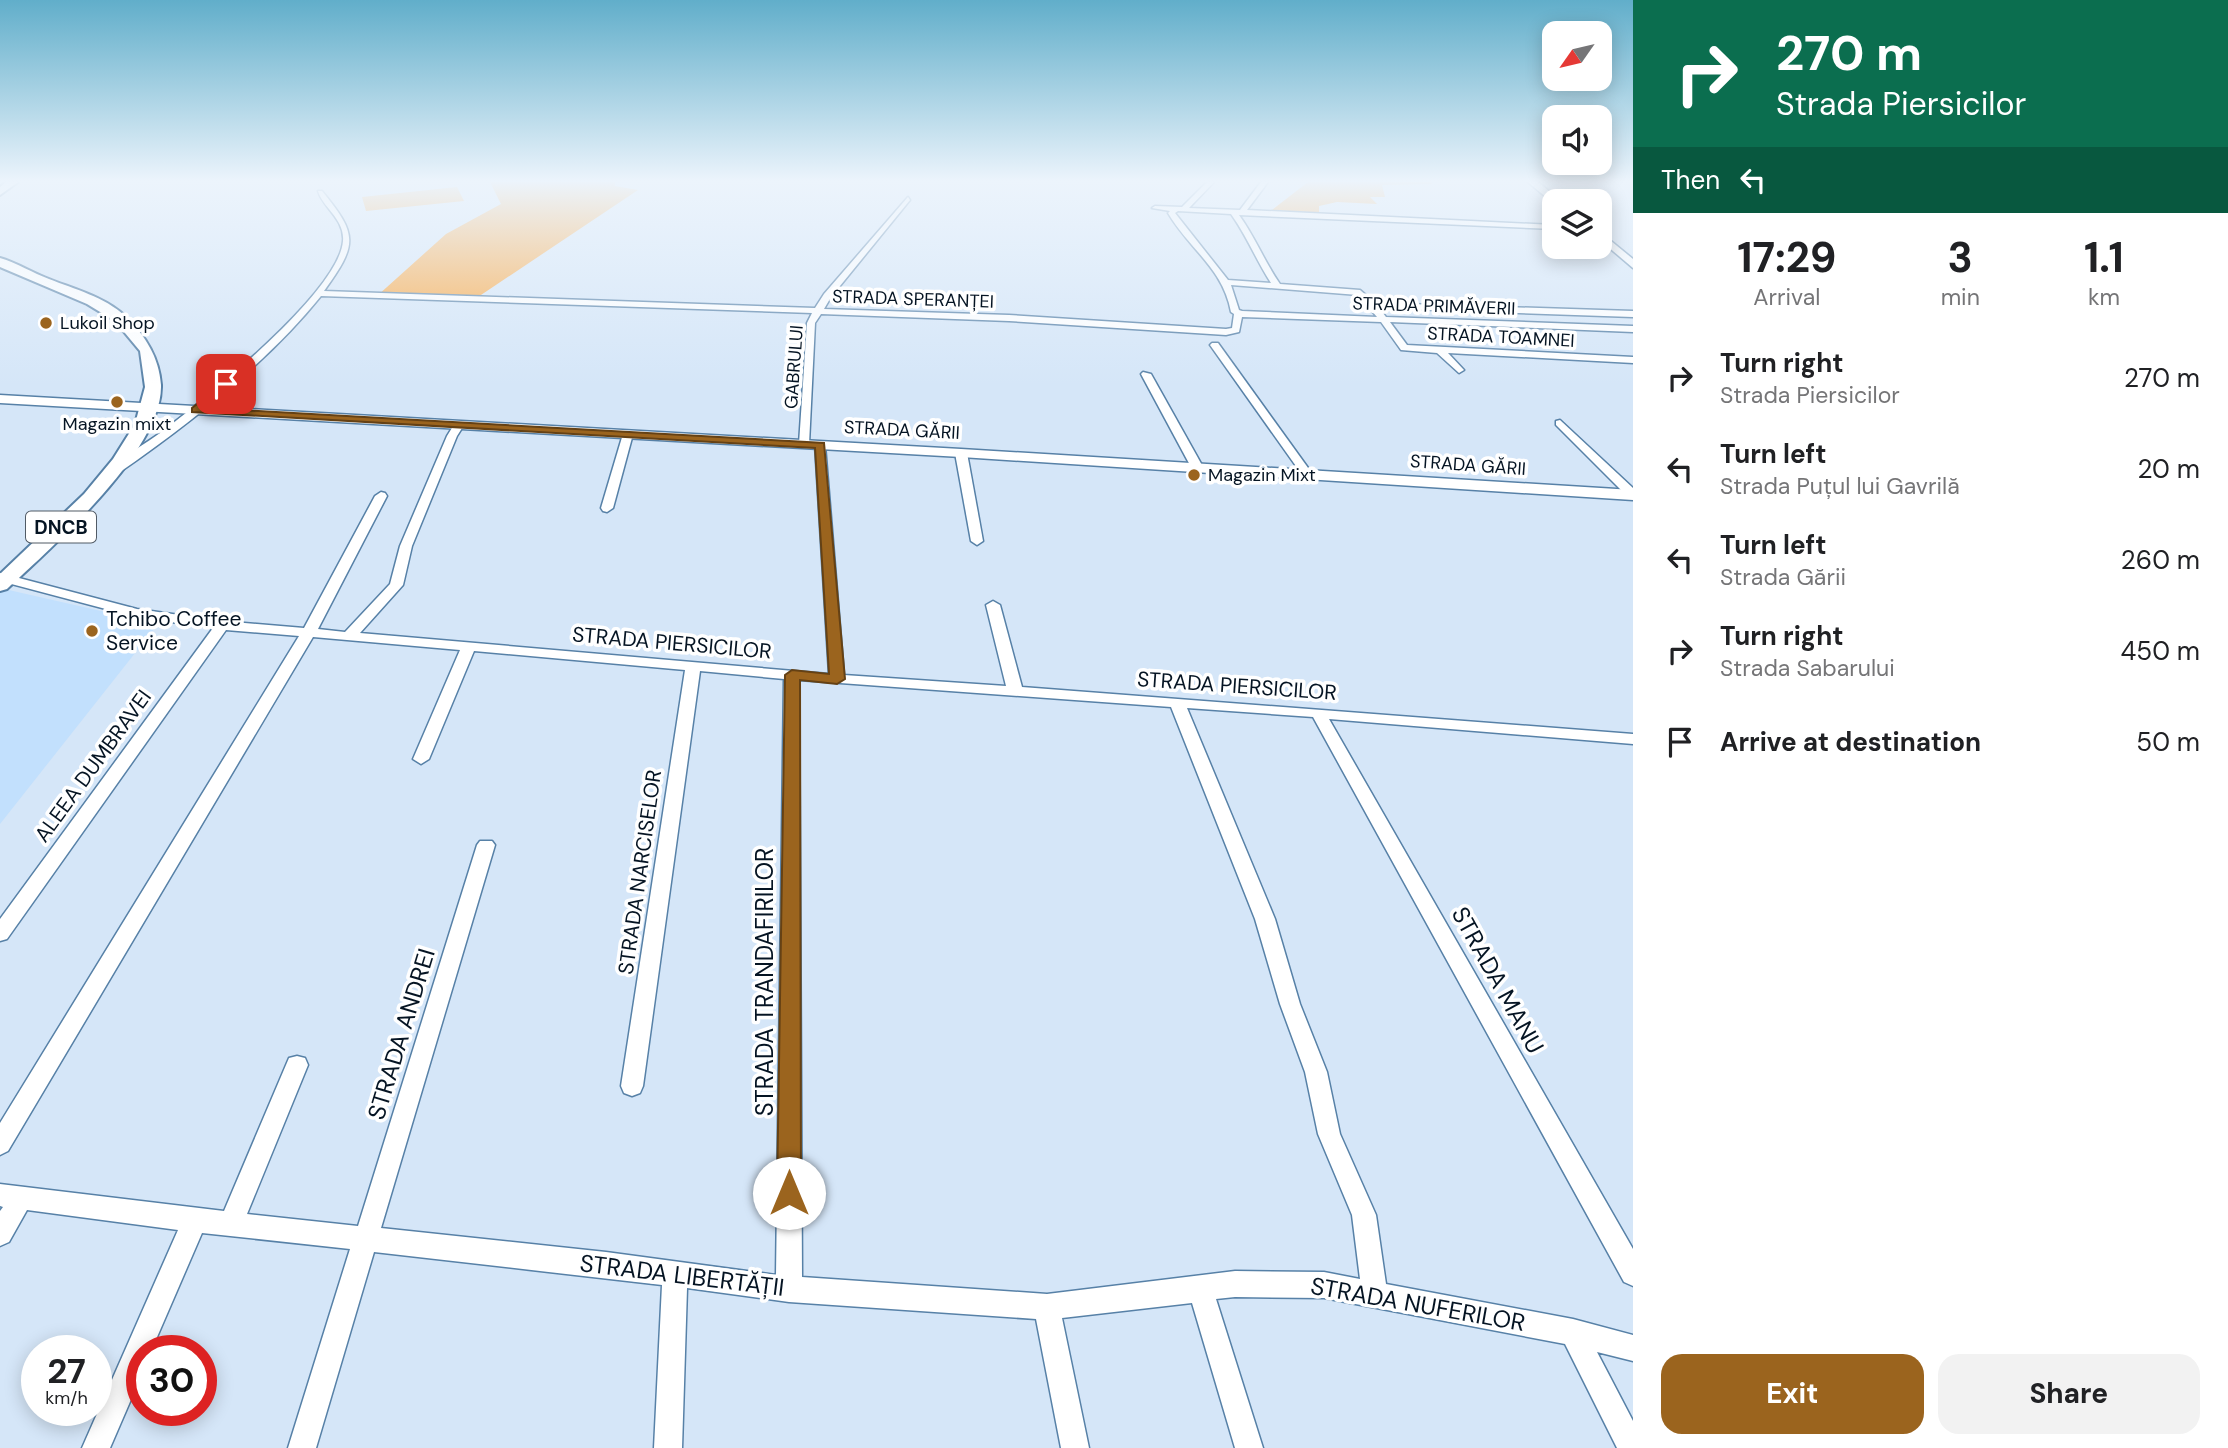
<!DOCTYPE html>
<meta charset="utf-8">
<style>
:root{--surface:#fff;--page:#f2f2f2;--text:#202124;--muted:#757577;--accent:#9b641e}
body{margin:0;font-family:"DM Sans",sans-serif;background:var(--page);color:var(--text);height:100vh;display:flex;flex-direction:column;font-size:26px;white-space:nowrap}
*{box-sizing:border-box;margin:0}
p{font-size:23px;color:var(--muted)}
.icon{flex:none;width:38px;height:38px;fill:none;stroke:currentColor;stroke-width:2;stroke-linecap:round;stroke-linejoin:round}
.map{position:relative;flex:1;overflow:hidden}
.sheet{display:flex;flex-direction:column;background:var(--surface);width:595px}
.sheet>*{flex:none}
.top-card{background:#0b6e4f;color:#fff;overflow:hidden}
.needle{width:46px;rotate:236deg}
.fabs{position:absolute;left:1542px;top:21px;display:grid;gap:14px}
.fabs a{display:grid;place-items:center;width:70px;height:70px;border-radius:14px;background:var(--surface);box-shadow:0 4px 18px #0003;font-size:35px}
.speed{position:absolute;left:21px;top:1335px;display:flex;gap:14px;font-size:35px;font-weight:700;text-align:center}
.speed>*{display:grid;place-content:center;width:91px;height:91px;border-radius:50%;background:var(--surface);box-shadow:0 4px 18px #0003;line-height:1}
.speed small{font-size:18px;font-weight:400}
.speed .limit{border:10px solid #d22;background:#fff;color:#111}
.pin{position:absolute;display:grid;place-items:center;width:60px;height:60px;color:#fff;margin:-30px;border-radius:14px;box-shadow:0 4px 10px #0006}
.me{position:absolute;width:77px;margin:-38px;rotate:0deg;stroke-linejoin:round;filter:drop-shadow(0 0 5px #0008)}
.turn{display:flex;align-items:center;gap:24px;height:147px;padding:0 28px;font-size:32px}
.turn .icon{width:91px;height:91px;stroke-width:2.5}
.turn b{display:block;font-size:49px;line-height:60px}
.then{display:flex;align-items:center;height:66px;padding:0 28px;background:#0003;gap:14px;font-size:26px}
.eta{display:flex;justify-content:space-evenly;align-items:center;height:119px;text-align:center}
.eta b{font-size:42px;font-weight:700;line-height:49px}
.cta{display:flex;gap:14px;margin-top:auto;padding:14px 28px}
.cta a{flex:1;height:80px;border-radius:21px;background:var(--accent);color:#fff;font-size:28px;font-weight:700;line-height:80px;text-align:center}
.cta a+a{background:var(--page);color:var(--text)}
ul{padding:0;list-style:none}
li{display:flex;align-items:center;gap:21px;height:91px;padding:0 28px}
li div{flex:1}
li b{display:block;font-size:26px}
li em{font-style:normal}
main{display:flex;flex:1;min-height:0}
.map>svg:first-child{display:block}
.built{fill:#c2e0fd}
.green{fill:#faa946}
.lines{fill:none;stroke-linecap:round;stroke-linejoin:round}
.street-casing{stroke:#5781a7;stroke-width:3}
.secondary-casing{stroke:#5781a7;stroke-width:3}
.primary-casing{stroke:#5781a7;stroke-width:4}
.street{fill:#fff;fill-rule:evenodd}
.secondary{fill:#fff;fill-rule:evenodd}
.primary{fill:#fff;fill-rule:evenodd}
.route{fill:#9b641e;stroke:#654114;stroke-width:2}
.poi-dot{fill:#9b641e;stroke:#fff;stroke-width:2.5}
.labels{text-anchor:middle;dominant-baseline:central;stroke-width:7;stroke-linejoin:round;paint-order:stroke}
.far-street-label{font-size:18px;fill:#051423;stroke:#fff}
.far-poi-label{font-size:18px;fill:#051423;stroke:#fff;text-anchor:start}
.shield{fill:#fff;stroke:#505a65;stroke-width:2}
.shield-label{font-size:19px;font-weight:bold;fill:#051423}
.poi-label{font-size:21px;fill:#051423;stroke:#fff;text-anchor:start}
.street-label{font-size:21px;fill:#051423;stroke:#fff}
.near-street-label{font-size:24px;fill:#051423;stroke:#fff}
</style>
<main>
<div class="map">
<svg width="1633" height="1448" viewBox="0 0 1633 1448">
<rect width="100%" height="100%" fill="#d5e6f8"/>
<!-- built -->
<path class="built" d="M0,588l158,36 -158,200z"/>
<!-- green -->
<g class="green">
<path d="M490,182h125v4l23,4 -163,109 -98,-3 69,-62 55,-30z"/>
<path d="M1308,182h122l2,2 -50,1 3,12h-15l7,7 -40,-2 -18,4v10l-51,-3z"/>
<path d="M457,187l7,14 -98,10 -4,-14z"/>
</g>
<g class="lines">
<defs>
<g id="street">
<path d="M1207,182h7l-25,26 51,2 21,-28h7l-21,28 307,15v4l-315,-14c16,22 25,46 41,69l80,6 15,13 258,8v6l-254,-9 7,9 247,9v6l-243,-10 17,23 226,12v6l-185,-10 16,17 -5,3 -22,-20 -36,-3 -20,-28 -139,-5 -3,15 -13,3 -217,-14 -188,-7 -6,9 -6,121 -5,3 -5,-3 8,-121 5,-10 -491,-17c-54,67 -133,129 -204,178l-10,-2c16,-16 38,-28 56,-41 42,-32 176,-139 180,-190 2,-22 -21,-34 -25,-50h4c36,44 36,53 2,100l491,17 9,-14 84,-97 2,3 -79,97 -7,12 185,6 217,14 6,-1 2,-14 -3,-2c-8,-44 -42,-63 -63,-99l2,-2 -18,-3 3,-2 27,1zM1178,211l53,3c16,22 25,46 40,69l-43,-3 -53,-67zM1231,285l127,10 19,22 -135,-6 -3,-1z"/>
<path d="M1212,343h6l93,129v4h-8l-93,-131z"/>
<path d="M1143,372l8,2 52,93 -2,2 -10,-2 -50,-93z"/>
<path d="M1560,420l73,68v11l-4,-1 -73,-73v-4z"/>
<path d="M459,422l5,3 -7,11 -45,110 -9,39 -43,48 469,41 -14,-229 5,-3 5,3 19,230 162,11 -20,-81 7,-4 7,4 22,82 611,47v10l-304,-25 304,530v37l-9,-4 -311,-565 -126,-9 88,211 25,85 27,68 13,62 36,81 10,69 187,35 60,16v26l-36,-9 36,69v27h-16l-52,-104 -241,-46 -89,-1 -19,2 47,149h-28l-43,-145 -130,15 27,130h-28l-25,-129 -247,-17 -102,-14 -5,160h-28l8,-163 -288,-33 -58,196h-28l62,-199 -148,-16 -51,118h-9v23l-32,74h-28l96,-218 -151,-20 -18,32 -9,4v-35l3,-4 -3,-1v-22l224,27 62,-146 3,-7 8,-2 8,2 3,7 -61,149 111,12 119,-381 3,-4h12l3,4 -114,383 225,24 170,23 8,-596 -84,-8 -57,415 -3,7 -8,3 -8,-3 -3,-7 64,-416 -211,-19 -45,108 -8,5 -8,-5 47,-109 -147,-13 -305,514 -8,4v-32l299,-487 -73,-6 -219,309 -7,2v-22l213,-291 -77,-11 -136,-36v-8l137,36 85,12 82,7 71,-132 6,-4 4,1 2,3 -69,133 27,3 45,-48 10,-38 47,-110 8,-13zM799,680l372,27 84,212 25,85 25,68 13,62 34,81 8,64 -36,-7 -89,-1 -188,23 -245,-17z"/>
<path d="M628,431l5,3 -20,74 -6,4 -4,-1 -2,-3 22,-74z"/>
<path d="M961,450l6,3 16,88 -6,4 -6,-4 -16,-88z"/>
</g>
<g id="secondary">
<path d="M1528,182h10l23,19 -8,2z"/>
<path d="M1600,232l33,27v9l-33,-28z"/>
<path d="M0,395l961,54 672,41v10l-672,-43 -961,-54z"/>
</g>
<g id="primary">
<path d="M6,182h12l-18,13v-8z"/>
<path d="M0,258c17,5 33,15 49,21 25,10 56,18 76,37 20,19 34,41 36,69 2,65 -109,162 -154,204l-7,2v-17l84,-80 29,-35 22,-35 10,-37 -5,-36 -25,-30 -28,-17 -87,-37z"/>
</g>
</defs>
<!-- street casing -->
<use href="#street" class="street-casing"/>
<!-- secondary casing -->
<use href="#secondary" class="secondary-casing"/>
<!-- primary casing -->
<use href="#primary" class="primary-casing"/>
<!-- street -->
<use href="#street" class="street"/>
<!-- secondary -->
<use href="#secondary" class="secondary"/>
<!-- primary -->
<use href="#primary" class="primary"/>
</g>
<!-- sky -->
<linearGradient id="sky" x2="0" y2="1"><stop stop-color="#61aeca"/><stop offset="0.47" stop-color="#ecf4fc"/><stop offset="1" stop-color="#ecf4fc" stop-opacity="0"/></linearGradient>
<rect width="1633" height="385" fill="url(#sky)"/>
<!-- route -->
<path class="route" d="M226,381l3,1v4l-24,22 619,35 21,236 -8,5 -37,-4 1,513 -3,8 -9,3 -8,-3 -4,-8 8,-518 7,-5 37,4 -14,-226 -623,-36v-4z"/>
<!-- markers -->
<g class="poi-dot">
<circle cx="46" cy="323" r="7"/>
<circle cx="117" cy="402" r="7"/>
<circle cx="1194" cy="475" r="7"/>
<circle cx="92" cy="631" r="7"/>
</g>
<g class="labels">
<!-- far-street labels -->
<g class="far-street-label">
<text transform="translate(913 299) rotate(2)">STRADA SPERANȚEI</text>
<text transform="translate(1434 306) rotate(2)">STRADA PRIMĂVERII</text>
<text transform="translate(1501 337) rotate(3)">STRADA TOAMNEI</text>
<text transform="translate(794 367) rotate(-86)">GABRULUI</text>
<text transform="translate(902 430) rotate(3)">STRADA GĂRII</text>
<text transform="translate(1468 465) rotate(4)">STRADA GĂRII</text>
</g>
<!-- far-poi labels -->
<g class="far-poi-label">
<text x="60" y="323">Lukoil Shop</text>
<text x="117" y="424" text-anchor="middle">Magazin mixt</text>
<text x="1208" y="475">Magazin Mixt</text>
</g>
<!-- shield labels -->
<rect class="shield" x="26" y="511.5" width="70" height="31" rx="5"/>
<g class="shield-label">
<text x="61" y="527">DNCB</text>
</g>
<!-- poi labels -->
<g class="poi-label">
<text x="106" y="619">Tchibo Coffee<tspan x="106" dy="24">Service</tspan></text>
</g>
<!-- street labels -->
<g class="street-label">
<text transform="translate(672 643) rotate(5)">STRADA PIERSICILOR</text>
<text transform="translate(1237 686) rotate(4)">STRADA PIERSICILOR</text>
<text transform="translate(93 766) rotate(-54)">ALEEA DUMBRAVEI</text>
<text transform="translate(640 872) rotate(-82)">STRADA NARCISELOR</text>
</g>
<!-- near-street labels -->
<g class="near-street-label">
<text transform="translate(1498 980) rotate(61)">STRADA MANU</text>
<text transform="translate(764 982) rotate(-90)">STRADA TRANDAFIRILOR</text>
<text transform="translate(401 1034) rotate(-73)">STRADA ANDREI</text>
<text transform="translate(682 1275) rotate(7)">STRADA LIBERTĂȚII</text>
<text transform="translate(1418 1304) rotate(10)">STRADA NUFERILOR</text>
</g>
</g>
</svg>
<div class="fabs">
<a><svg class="needle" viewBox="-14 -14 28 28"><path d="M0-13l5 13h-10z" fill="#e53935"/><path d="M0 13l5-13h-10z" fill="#757577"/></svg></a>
<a><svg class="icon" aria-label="sound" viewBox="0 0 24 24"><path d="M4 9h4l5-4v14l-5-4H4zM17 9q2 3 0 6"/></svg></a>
<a><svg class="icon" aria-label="layers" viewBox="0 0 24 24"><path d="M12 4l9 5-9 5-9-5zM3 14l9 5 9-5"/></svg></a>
</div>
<div class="speed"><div>27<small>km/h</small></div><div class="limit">30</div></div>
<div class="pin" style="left:226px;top:384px;background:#d93025"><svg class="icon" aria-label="arrive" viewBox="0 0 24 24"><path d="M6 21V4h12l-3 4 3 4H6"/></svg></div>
<svg class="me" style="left:789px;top:1193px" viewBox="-20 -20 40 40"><circle r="19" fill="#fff"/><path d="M0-13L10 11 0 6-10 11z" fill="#9b641e"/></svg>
</div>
<section class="sheet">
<div class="top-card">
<div class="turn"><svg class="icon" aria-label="right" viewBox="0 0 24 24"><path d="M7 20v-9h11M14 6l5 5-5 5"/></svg><div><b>270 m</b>Strada Piersicilor</div></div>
<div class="then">Then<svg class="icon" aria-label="left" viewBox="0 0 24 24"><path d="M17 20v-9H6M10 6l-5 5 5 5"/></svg></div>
</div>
<div class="eta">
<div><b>17:29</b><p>Arrival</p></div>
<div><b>3</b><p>min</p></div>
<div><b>1.1</b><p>km</p></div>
</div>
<ul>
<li><svg class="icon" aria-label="right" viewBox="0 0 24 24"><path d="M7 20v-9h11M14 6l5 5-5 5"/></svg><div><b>Turn right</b><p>Strada Piersicilor</p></div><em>270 m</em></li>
<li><svg class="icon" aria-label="left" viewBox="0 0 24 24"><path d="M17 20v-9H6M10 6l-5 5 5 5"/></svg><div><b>Turn left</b><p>Strada Puțul lui Gavrilă</p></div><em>20 m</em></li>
<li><svg class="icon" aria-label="left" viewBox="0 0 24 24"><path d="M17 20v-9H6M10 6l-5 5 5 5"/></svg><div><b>Turn left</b><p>Strada Gării</p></div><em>260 m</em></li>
<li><svg class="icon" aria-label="right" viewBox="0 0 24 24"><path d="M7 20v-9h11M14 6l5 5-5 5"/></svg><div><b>Turn right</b><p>Strada Sabarului</p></div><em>450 m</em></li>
<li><svg class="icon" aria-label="arrive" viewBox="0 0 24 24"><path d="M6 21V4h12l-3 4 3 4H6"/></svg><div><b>Arrive at destination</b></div><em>50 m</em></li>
</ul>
<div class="cta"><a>Exit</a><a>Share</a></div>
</section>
</main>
